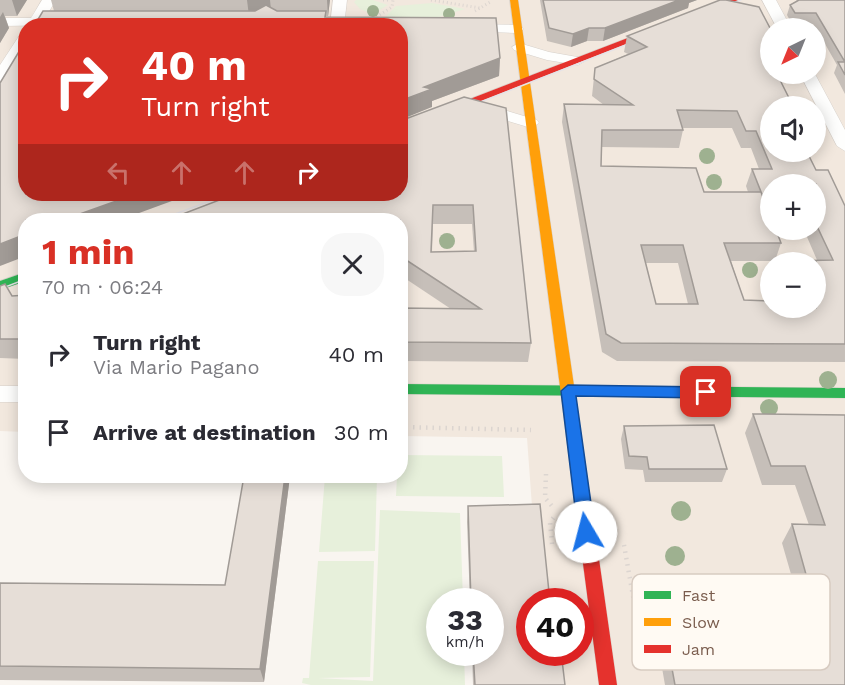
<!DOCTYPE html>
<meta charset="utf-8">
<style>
:root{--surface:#fff;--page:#f7f7f7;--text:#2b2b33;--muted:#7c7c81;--accent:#d93025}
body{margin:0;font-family:"Work Sans",sans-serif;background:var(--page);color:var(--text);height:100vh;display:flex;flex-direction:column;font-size:22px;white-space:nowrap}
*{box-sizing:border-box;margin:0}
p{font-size:20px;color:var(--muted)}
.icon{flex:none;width:33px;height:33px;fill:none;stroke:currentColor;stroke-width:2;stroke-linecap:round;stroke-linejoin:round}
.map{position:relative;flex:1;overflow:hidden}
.sheet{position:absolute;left:18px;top:213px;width:390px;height:270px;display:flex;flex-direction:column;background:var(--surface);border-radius:24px;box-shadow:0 3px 15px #0003}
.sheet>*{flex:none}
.hud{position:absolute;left:18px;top:18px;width:390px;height:183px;border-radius:24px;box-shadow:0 3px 15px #0003;background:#d93025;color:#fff;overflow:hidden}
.needle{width:39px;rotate:223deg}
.buttons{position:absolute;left:760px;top:18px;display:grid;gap:12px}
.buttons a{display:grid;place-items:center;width:66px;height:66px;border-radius:50%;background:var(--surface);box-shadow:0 3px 15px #0003;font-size:30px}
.speed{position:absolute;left:426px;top:588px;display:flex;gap:12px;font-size:30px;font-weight:700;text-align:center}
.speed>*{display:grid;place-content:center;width:78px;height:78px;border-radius:50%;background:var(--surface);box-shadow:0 3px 15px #0003;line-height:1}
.speed small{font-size:15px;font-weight:400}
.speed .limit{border:9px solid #d22;background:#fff;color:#111}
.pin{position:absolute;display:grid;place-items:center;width:51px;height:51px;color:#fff;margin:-26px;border-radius:12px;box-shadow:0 3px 9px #0006}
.me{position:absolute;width:66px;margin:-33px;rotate:352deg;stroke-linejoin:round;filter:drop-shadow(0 0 4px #0008)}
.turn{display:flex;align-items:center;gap:21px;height:126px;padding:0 24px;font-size:27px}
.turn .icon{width:78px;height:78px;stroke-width:2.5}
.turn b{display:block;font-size:42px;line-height:51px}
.lanes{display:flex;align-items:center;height:57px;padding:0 24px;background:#0003;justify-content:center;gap:30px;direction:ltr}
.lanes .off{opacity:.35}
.round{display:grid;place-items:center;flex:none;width:63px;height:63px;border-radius:24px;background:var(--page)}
.headline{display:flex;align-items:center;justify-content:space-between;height:102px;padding:0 24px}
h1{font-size:36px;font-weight:700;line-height:45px;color:var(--accent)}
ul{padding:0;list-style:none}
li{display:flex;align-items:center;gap:18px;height:78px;padding:0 24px}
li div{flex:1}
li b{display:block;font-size:22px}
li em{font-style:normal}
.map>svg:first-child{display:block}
.residential{fill:#f2e8de;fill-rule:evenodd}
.green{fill:#e7f0db}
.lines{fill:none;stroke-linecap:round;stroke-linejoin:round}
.street-casing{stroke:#d7d1cb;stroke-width:1}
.fast-casing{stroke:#d9d2cb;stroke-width:1}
.slow-casing{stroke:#d9d2cb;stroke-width:1}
.jam-casing{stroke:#d9d2cb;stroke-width:1}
.path-far1{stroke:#dcd5d0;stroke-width:3;stroke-dasharray:1 3;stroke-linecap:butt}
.path{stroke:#dcd5d0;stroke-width:4.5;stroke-dasharray:1.5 5;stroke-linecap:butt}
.street{fill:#fefefd;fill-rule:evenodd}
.fast{fill:#30b455;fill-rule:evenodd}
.slow{fill:#ff9f0a;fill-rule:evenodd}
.jam{fill:#e5322d;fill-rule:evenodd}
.tram{stroke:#e6e3e7;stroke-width:1.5}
.tree{fill:#9eb190}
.wall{fill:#c6bfb9;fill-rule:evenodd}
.shaded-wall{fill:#a19b96}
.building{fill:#e6ded7;stroke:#a19b96;stroke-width:1.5;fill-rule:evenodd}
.route{fill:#1a73e8;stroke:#114b97;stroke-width:1.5}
.key{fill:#fffaf3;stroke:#d7cbc1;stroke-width:1.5}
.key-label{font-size:16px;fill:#7a5c4d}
</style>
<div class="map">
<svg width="845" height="685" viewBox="0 0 845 685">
<rect width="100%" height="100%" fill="#f9f5f0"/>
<!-- residential -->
<g class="residential">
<path d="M0,0h732l-331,129 -1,-103h-374v168h207l-69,26h-138l-1,54 -25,10z"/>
<path d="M737,0h108v685h-285l-9,-32 29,-1v-50l-34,-1 -13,-81 -6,-82 -126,-2 -1,-216h-229l229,-26 1,-63zM771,28h45v46h-45zM771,106h45v46h-45zM771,184h45v46h-45zM771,262h45v46h-45z"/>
<path d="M25,277v155l-25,-1v-144z"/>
</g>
<!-- green -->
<g class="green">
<path d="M373,0l15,5 -15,9 -13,-5 -6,-7 2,-2z"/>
<path d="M432,3l33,6 -29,9h-52l12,-12z"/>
<path d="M401,455l101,1 2,41 -108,-1 1,-20h3z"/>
<path d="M325,476h52l-2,75 -56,1z"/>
<path d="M380,510l80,3 3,88 -23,1v50l24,1 1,32h-154l-9,-2 1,-5h6l9,-117h56l-4,116 -52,1 55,3z"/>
</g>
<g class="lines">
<defs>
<g id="street">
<path d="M42,0h14l-11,18 25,1 2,3 -2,3 -70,1v-8h31z"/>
<path d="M333,0h14l-3,26h-14z"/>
<path d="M762,0h14l15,28h-14z"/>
<path d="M470,24l47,1 7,4 -7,4 -52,-2 -2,-3z"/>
<path d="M26,32v16l-21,32 -5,2v-17l21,-32z"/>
<path d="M519,43l30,9 34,6 2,3 -7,4 -31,-5 -33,-10 -2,-3z"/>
<path d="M800,74h15l30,56v21l-8,-5z"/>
<path d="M481,103l56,17 2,3 -8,5 -56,-17 -2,-3z"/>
<rect x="0" y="386" width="26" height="16"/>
</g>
<g id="fast">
<path d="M26,272v9l-26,9v-9z"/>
<path d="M400,384l445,4v10l-445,-4z"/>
</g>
<path id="slow" d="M510,0h8l73,503 -2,5 -6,2 -6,-2 -2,-5z"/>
<g id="jam">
<path d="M726,0h12l-338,133v-7z"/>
<path d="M583,496l6,2 2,5 26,182h-18l-24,-182 2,-5z"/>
</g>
</defs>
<!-- street casing -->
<use href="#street" class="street-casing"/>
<!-- fast casing -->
<use href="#fast" class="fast-casing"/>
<!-- slow casing -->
<use href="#slow" class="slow-casing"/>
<!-- jam casing -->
<use href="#jam" class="jam-casing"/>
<!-- path-far1 -->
<g class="path-far1">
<path d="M383,0h5"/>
<path d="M431,0l49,8"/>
<path d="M475,11l17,-10"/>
<path d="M373,19l19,-12 1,-7"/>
</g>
<!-- path -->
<g class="path">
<path d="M400,427l131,3"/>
<path d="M546,474l-1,24 7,8"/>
<path d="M552,544l-2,-22 4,-5"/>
<path d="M624,545l12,68"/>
</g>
<!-- street -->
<use href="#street" class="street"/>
<!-- fast -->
<use href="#fast" class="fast"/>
<!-- slow -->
<use href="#slow" class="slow"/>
<!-- jam -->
<use href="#jam" class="jam"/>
<!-- tram -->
<g class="tram">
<path d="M719,9l22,-9"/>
<path d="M465,108l176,-69"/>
<path d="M159,220l70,-26"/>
<path d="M0,289l26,-10"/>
</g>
</g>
<!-- trees -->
<g class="tree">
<circle cx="373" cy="11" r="6"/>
<circle cx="449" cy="14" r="6"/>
<circle cx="707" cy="156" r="8"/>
<circle cx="714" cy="182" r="8"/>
<circle cx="447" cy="241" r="8"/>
<circle cx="750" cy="270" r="8"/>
<circle cx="828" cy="380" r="9"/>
<circle cx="769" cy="408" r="9"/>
<circle cx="681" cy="511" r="10"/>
<circle cx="675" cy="556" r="10"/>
</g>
<!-- wall -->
<g class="wall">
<path d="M0,0h27l-10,16h-12l4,12 -9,15z"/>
<path d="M51,0h279l-2,16h-2v1l174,41 -1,18 -67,25v6l-378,-96z"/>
<path d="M540,0h157l-8,3 -1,5 -85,33h-16l-16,6 -24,-6z"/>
<path d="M796,0h49v94l-11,-21 3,-8 -21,-37 -3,-4h-21l-5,-9 3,-10 7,-4z"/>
<path d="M627,36l144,38h6l-6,32 45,64 29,36v156l-228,-1 -15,-9 -40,-230 2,-18 40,1 -12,-9 3,-28 33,-14 -4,-2zM683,128h49l9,20h10l8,21h-7l-6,17 2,6h-44l-103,-26 1,-19 77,1 4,-18zM771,184h45v46h-12l13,30 -28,1 -1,1h28v46l-72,-8 -13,-39h44l6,-18 -10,-13zM646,263h32l10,41h-32z"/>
<path d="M464,97l67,246 -3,19 -128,-1v-53l51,1 -51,-34v-81zM433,224h39l2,28h-42z"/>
<path d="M0,286l12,10 14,-1v64l-26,-1z"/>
<path d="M753,414l92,1v270h-180l-16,-92 6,-17 63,17 79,2 -15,-52 10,-19 17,1 -14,-40h-33l-17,-52z"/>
<path d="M624,426l103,43 -5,13h-77l-2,-12 -18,-1 -4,-30z"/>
<path d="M244,476h46l-26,206 -264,-2v-97l225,2z"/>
<path d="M468,506l88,154 9,25h-92l-1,-33h18v-50h-20l-3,-80z"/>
</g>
<!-- shaded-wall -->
<g class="shaded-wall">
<path d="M12,0h15l-10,16z"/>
<path d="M247,0h23l1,10 -22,6z"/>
<path d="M327,0h3l-2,16z"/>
<path d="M679,0h18l-8,3 -1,5 -85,33 2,-13z"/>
<path d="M3,12l6,16 -9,15v-26z"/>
<path d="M589,28l-2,13 -16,6 2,-13z"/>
<path d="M500,58l-1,18 -67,25v6l-32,13v-19l24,-14z"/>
<path d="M136,194h55l-71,26h-57z"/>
<path d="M26,234v22l-26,10v-22z"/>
<path d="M285,476h5l-26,206 -4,-13z"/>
</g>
<!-- building -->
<g class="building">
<path d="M543,0h136l-74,28h-16l-16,6 -24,-6z"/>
<path d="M720,0h6l33,7 12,23v44h6l16,32h-22v46h36l9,18h12l17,36v138l-224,-1 -15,-9 -42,-230 69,1 -39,-26 1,-11 52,-21 -20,-11zM677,110l60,1 9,20h10l16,38h-20l15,38h4v-23h45v40l17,36 -44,1v1h27v46h-45v-7l-27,-1 -20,-57h57l-5,-13h-5v-12l-10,-26h-57l-8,-24 -95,-2 1,-36h81zM641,245h42l15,59h-42z"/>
<path d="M799,0h46v62l-29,-49h-21l-5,-8z"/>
<path d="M266,5l11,6h49l-1,6 171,1 4,40 -76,29 8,2 -32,12v-75h-366l9,-15h212z"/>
<path d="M26,40v154h110l-73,26h-37v14l-26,10v-161z"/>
<path d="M838,62h7v13z"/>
<path d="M464,97l42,11 25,235 -131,-1v-34l81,1 -81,-53v-36h-233l68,-26h165v-73zM433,205h40l3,46 -45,1z"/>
<path d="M5,284l7,12 14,-1v44h-26v-53z"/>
<path d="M753,414l92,1v270h-170l-20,-109h59l4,17 94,3 -20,-72 33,1 -20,-59h-34z"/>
<path d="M714,425l13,44h-78l-2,-12 -18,-1 -5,-30z"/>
<path d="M244,476h41l-25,193 -260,-3v-83l225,2z"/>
<path d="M540,504l10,98h-20v50h26v8h6l3,25h-90l-2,-33h17v-50h-19l-3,-96z"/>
</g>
<!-- route -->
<path class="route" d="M568,385l138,2 7,5 -7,6 -130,-2 19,136 -3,5 -6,3 -5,-3 -3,-5 -17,-141z"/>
<!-- legend -->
<rect x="632" y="574" width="198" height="96" rx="9" class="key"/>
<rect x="644" y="591" width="27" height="8" fill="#30b455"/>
<rect x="644" y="618" width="27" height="8" fill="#ff9f0a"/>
<rect x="644" y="645" width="27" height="8" fill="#e5322d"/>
<g class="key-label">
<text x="682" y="601">Fast</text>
<text x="682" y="628">Slow</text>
<text x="682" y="655">Jam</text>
</g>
</svg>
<div class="buttons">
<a><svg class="needle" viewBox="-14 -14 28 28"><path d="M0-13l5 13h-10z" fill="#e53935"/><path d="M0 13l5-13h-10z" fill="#7c7c81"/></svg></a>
<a><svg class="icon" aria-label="sound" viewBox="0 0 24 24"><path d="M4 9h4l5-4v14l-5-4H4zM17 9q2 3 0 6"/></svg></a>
<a>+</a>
<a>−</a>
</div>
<div class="speed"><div>33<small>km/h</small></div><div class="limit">40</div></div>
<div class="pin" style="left:706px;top:392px;background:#d93025"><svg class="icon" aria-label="arrive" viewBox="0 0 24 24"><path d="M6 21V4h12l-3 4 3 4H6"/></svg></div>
<svg class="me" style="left:586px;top:532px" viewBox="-20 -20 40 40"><circle r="19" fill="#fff"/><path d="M0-13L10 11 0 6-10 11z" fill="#1a73e8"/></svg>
<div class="hud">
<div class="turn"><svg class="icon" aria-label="right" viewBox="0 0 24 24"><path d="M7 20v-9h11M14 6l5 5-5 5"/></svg><div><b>40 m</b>Turn right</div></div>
<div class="lanes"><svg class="icon off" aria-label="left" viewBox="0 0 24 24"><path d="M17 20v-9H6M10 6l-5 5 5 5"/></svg><svg class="icon off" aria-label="ahead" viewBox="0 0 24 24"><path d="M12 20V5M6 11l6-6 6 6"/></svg><svg class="icon off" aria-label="ahead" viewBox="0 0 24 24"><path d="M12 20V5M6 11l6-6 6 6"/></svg><svg class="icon" aria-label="right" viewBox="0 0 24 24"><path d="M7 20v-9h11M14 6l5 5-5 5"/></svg></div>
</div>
<section class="sheet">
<div class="headline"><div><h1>1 min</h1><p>70 m · 06:24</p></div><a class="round"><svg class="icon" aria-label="close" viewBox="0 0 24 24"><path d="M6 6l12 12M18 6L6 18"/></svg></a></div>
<ul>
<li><svg class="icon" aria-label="right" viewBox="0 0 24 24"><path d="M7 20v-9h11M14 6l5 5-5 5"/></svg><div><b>Turn right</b><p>Via Mario Pagano</p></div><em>40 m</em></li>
<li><svg class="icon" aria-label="arrive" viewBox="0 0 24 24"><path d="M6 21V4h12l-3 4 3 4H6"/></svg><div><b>Arrive at destination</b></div><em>30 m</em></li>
</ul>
</section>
</div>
